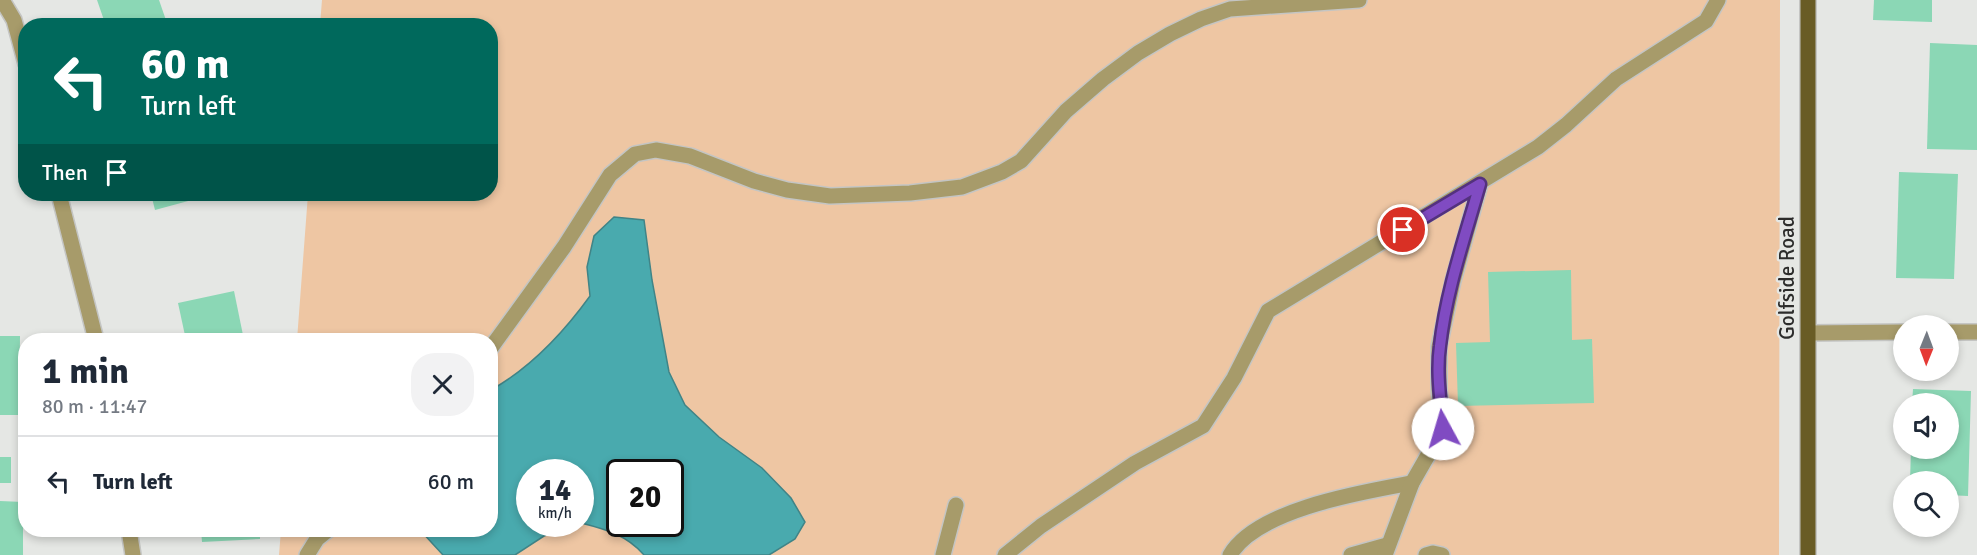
<!DOCTYPE html>
<meta charset="utf-8">
<style>
:root{--surface:#fff;--page:#f2f2f3;--text:#1f2937;--muted:#747a83;--line:#e0e1e3}
body{margin:0;font-family:Signika,sans-serif;background:var(--page);color:var(--text);height:100vh;display:flex;flex-direction:column;font-size:22px;white-space:nowrap}
*{box-sizing:border-box;margin:0}
p{font-size:20px;color:var(--muted)}
.icon{flex:none;width:33px;height:33px;fill:none;stroke:currentColor;stroke-width:2;stroke-linecap:round;stroke-linejoin:round}
.map{position:relative;flex:1;overflow:hidden}
.panel{position:absolute;left:18px;top:333px;width:480px;height:204px;display:flex;flex-direction:column;background:var(--surface);border-radius:24px;box-shadow:0 3px 9px #0003}
.panel>*{flex:none}
.hud{position:absolute;left:18px;top:18px;width:480px;height:183px;border-radius:24px;box-shadow:0 3px 9px #0003;background:#00695c;color:#fff;overflow:hidden}
.needle{width:39px;rotate:181deg}
.tools{position:absolute;left:1893px;top:315px;display:grid;gap:12px}
.tools a{display:grid;place-items:center;width:66px;height:66px;border-radius:50%;background:var(--surface);box-shadow:0 3px 9px #0003;font-size:30px}
.speed{position:absolute;left:516px;top:459px;display:flex;gap:12px;font-size:30px;font-weight:700;text-align:center}
.speed>*{display:grid;place-content:center;width:78px;height:78px;border-radius:50%;background:var(--surface);box-shadow:0 3px 9px #0003;line-height:1}
.speed small{font-size:15px;font-weight:400}
.speed .limit{border:3px solid #111;border-radius:9px;background:#fff;color:#111}
.pin{position:absolute;display:grid;place-items:center;width:51px;height:51px;color:#fff;margin:-26px;border:3px solid #fff;border-radius:50%;box-shadow:0 2px 6px #0007}
.me{position:absolute;width:66px;margin:-33px;rotate:354deg;stroke-linejoin:round;filter:drop-shadow(0 0 4px #0008)}
.turn{display:flex;align-items:center;gap:21px;height:126px;padding:0 24px;font-size:27px}
.turn .icon{width:78px;height:78px;stroke-width:2.5}
.turn b{display:block;font-size:42px;line-height:51px}
.then{display:flex;align-items:center;height:57px;padding:0 24px;background:#0003;gap:12px;font-size:22px}
.round{display:grid;place-items:center;flex:none;width:63px;height:63px;border-radius:24px;background:var(--page)}
.summary{display:flex;align-items:center;justify-content:space-between;height:102px;padding:0 24px}
h1{font-size:36px;font-weight:800;line-height:45px}
ul{padding:0;list-style:none}
li{display:flex;align-items:center;gap:18px;height:90px;padding:0 24px;border-top:2px solid var(--line)}
li div{flex:1}
li b{display:block;font-size:22px}
li em{font-style:normal}
.map>svg:first-child{display:block}
.green{fill:#eec6a3;fill-rule:evenodd}
.water{fill:#49aaae;stroke:#408487;stroke-width:1.5;fill-rule:evenodd}
.building{fill:#8bd7b5}
.lines{fill:none;stroke-linecap:round;stroke-linejoin:round}
.minor-casing{stroke:#c4c5c3;stroke-width:18}
.major-casing{stroke:#c4c5c3;stroke-width:18}
.minor{stroke:#a79b6a;stroke-width:15}
.major{stroke:#695c25;stroke-width:15}
.route-casing{stroke:#53317e;stroke-width:15}
.route{stroke:#804bc2;stroke-width:10}
.labels{text-anchor:middle;dominant-baseline:central;stroke-width:4.5;stroke-linejoin:round;paint-order:stroke}
.street-label{font-size:21px;fill:#2c2c2b;stroke:#e5e7e4}
</style>
<div class="map">
<svg width="1977" height="555" viewBox="0 0 1977 555">
<rect width="100%" height="100%" fill="#e5e7e4"/>
<!-- green -->
<path class="green" d="M322,0h1458l-1,555h-1500l2,-25h209v-190h-193l11,-146h182v-168l-170,-1zM530,472h50v52h-50zM620,472h50v52h-50z"/>
<!-- water -->
<path class="water" d="M614,217l30,3 8,60 17,92 16,33 34,32 43,31 29,30 14,24 -10,17 -26,16h-125c-17,-20 -39,-26 -63,-32l-1,-51h-50v52h47l-33,12 -29,19h-72l-23,-25h70l1,-140c39,-22 73,-58 99,-94l-3,-29 7,-31zM620,472h50v52h-50z"/>
<!-- building -->
<g class="building">
<path d="M97,0h62l9,26h-62z"/>
<path d="M1874,0h58v22l-59,-2z"/>
<path d="M1930,43l47,2v105l-50,-1z"/>
<path d="M1899,172l59,2 -4,105 -58,-1z"/>
<path d="M151,194h63l-59,16z"/>
<path d="M1571,270l1,70 20,-1 2,64 -136,3 -2,-63 34,-1 -2,-70z"/>
<path d="M234,291l10,49h-58l-8,-37z"/>
<path d="M0,336h20l-1,79h-19z"/>
<path d="M1913,389l58,2 -3,105 -20,-1v-13h-38l1,-34h37v-44h-36z"/>
<rect x="0" y="457" width="11" height="26"/>
<path d="M0,501l23,1v53h-23z"/>
<path d="M201,530h59v9l-58,3z"/>
</g>
<g class="lines">
<defs>
<g id="minor">
<path d="M2,0l12,20 12,44"/>
<path d="M59,194l37,146"/>
<path d="M1948,332h29"/>
<path d="M1809,333l95,-1"/>
<path d="M490,349l74,-102 46,-72 25,-21 21,-4 34,6 64,25 33,9 43,6 80,-3 52,-6 40,-15 19,-11 45,-50 37,-32 35,-26 32,-19 31,-15 29,-10 129,-9"/>
<path d="M129,530l4,25"/>
<path d="M307,555l10,-16 11,-9"/>
<path d="M943,555l13,-50"/>
<path d="M1005,555l36,-29 94,-63 68,-37 31,-48 34,-67 270,-164 28,-22 50,-46 90,-58 12,-21"/>
<path d="M1230,555c27,-46 133,-63 182,-72"/>
<path d="M1351,555l36,-10"/>
<path d="M1385,555l27,-72 31,-54 -4,-40v-42l14,-66 27,-97"/>
<path d="M1426,555l7,-2 9,2"/>
</g>
<path id="major" d="M1808,555v-555"/>
</defs>
<!-- minor casing -->
<use href="#minor" class="minor-casing"/>
<!-- major casing -->
<use href="#major" class="major-casing"/>
<!-- minor -->
<use href="#minor" class="minor"/>
<!-- major -->
<use href="#major" class="major"/>
</g>
<g class="lines">
<defs>
<path id="route" d="M1403,230l77,-46c-15,53 -34,107 -40,162 -4,27 1,56 3,83"/>
</defs>
<!-- route casing -->
<use href="#route" class="route-casing"/>
<!-- route -->
<use href="#route" class="route"/>
</g>
<g class="labels">
<!-- street labels -->
<g class="street-label">
<text transform="translate(1787 278) rotate(-90)">Golfside Road</text>
</g>
</g>
</svg>
<div class="tools">
<a><svg class="needle" viewBox="-14 -14 28 28"><path d="M0-13l5 13h-10z" fill="#e53935"/><path d="M0 13l5-13h-10z" fill="#747a83"/></svg></a>
<a><svg class="icon" aria-label="sound" viewBox="0 0 24 24"><path d="M4 9h4l5-4v14l-5-4H4zM17 9q2 3 0 6"/></svg></a>
<a><svg class="icon" aria-label="search" viewBox="0 0 24 24"><circle cx="10" cy="10" r="6"/><path d="M15 15l6 6"/></svg></a>
</div>
<div class="speed"><div>14<small>km/h</small></div><div class="limit">20</div></div>
<div class="pin" style="left:1403px;top:230px;background:#d93025"><svg class="icon" aria-label="arrive" viewBox="0 0 24 24"><path d="M6 21V4h12l-3 4 3 4H6"/></svg></div>
<svg class="me" style="left:1443px;top:429px" viewBox="-20 -20 40 40"><circle r="19" fill="#fff"/><path d="M0-13L10 11 0 6-10 11z" fill="#804bc2"/></svg>
<div class="hud">
<div class="turn"><svg class="icon" aria-label="left" viewBox="0 0 24 24"><path d="M17 20v-9H6M10 6l-5 5 5 5"/></svg><div><b>60 m</b>Turn left</div></div>
<div class="then">Then<svg class="icon" aria-label="arrive" viewBox="0 0 24 24"><path d="M6 21V4h12l-3 4 3 4H6"/></svg></div>
</div>
<section class="panel">
<div class="summary"><div><h1>1 min</h1><p>80 m · 11:47</p></div><a class="round"><svg class="icon" aria-label="close" viewBox="0 0 24 24"><path d="M6 6l12 12M18 6L6 18"/></svg></a></div>
<ul>
<li><svg class="icon" aria-label="left" viewBox="0 0 24 24"><path d="M17 20v-9H6M10 6l-5 5 5 5"/></svg><div><b>Turn left</b></div><em>60 m</em></li>
</ul>
</section>
</div>
